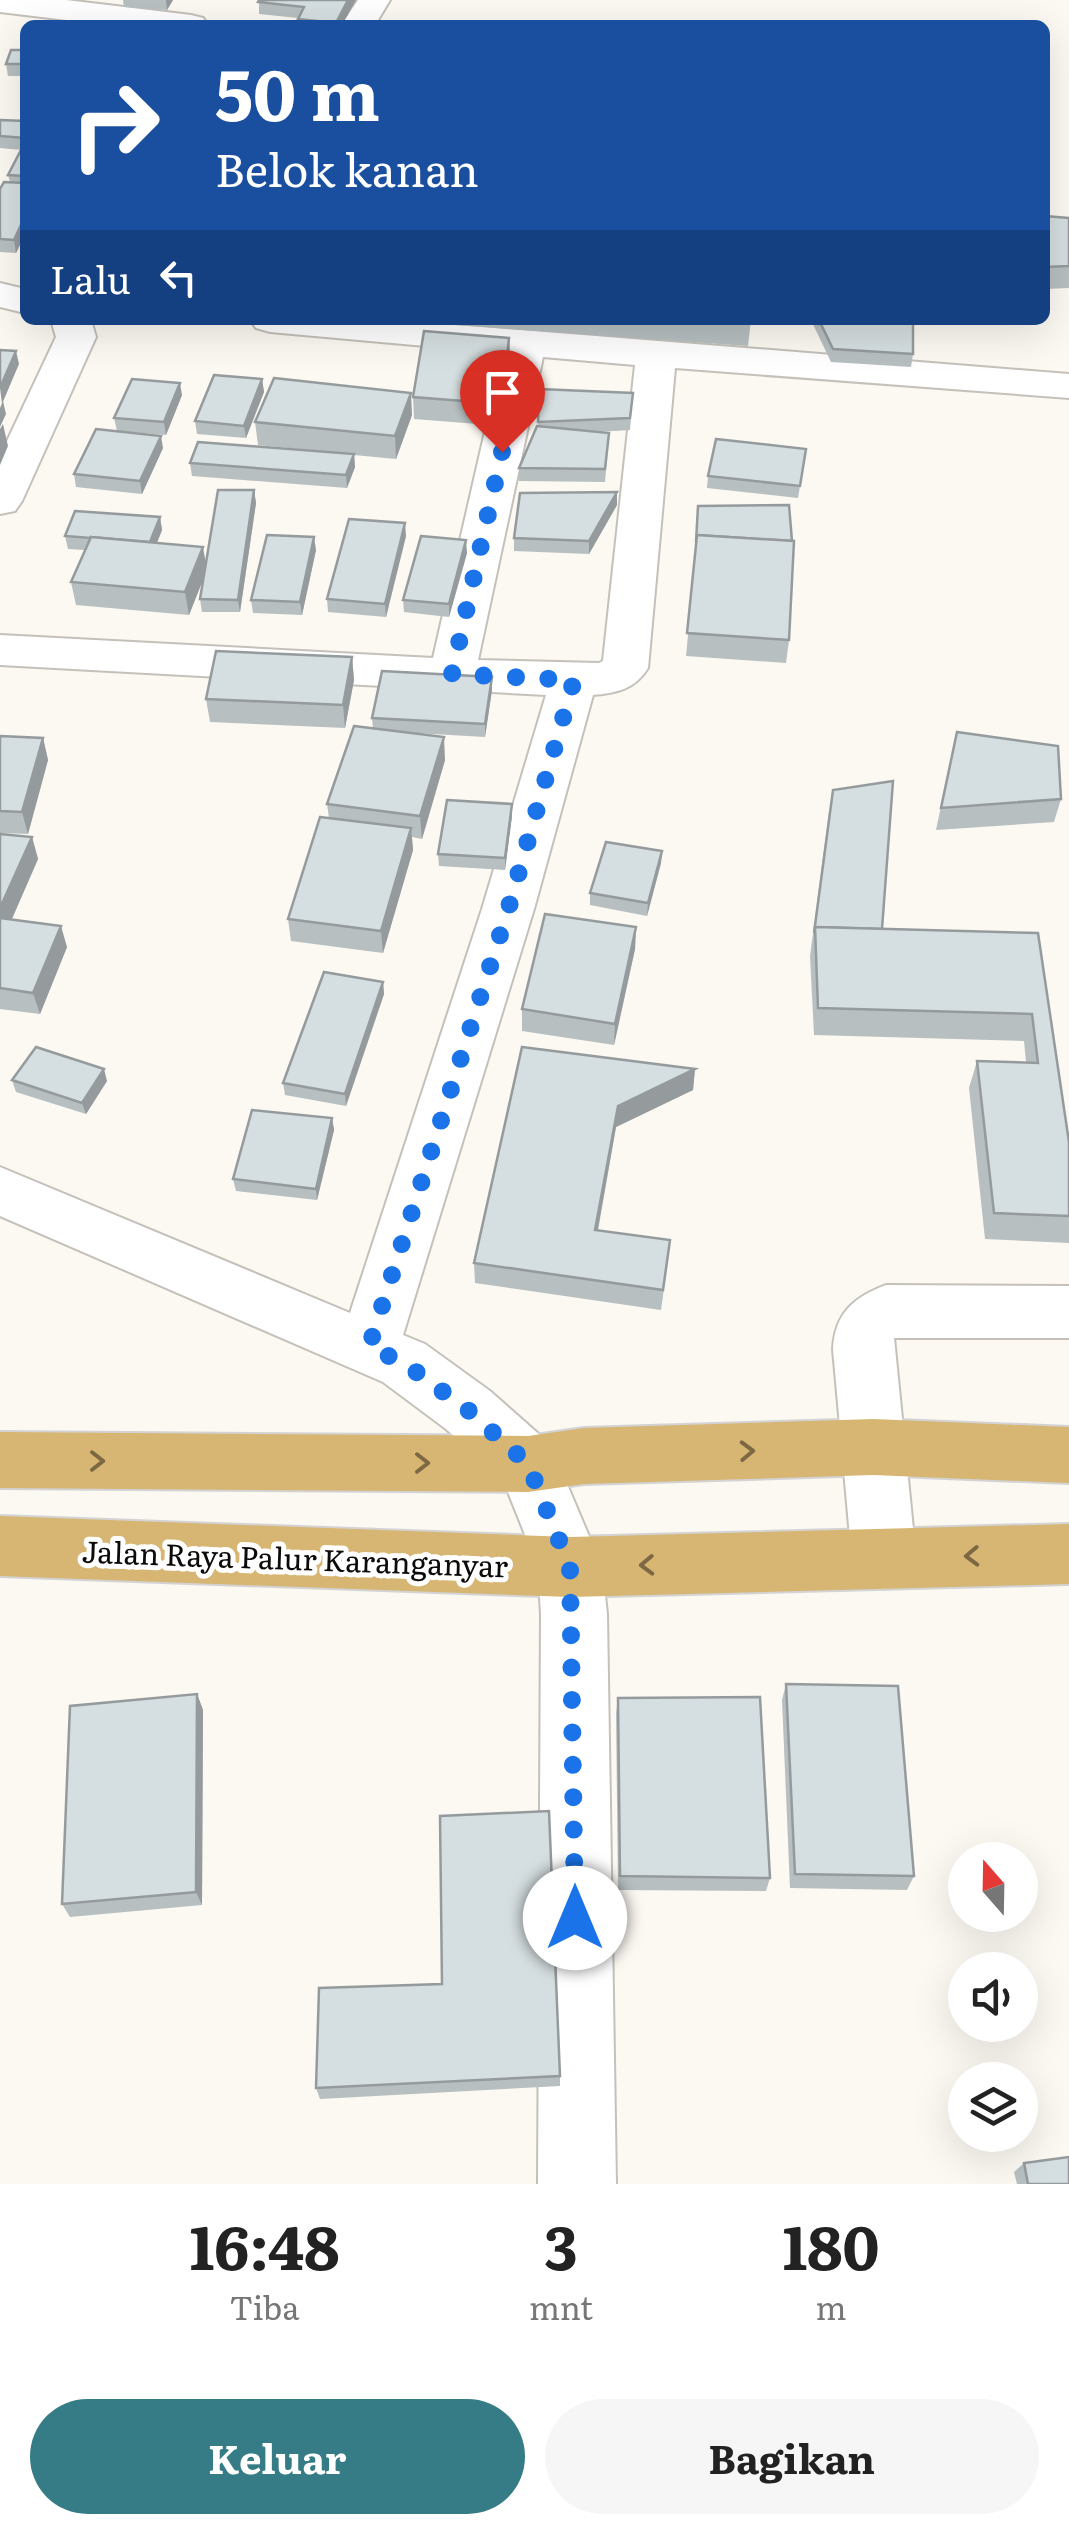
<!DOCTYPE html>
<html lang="id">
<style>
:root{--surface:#fff;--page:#f6f6f6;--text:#222;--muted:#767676;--accent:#357c86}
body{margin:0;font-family:Literata,serif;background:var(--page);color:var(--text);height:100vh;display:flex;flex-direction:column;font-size:38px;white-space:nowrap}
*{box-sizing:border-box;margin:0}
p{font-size:32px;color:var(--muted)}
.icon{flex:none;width:55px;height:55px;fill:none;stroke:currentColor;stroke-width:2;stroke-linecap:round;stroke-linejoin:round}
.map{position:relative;height:2184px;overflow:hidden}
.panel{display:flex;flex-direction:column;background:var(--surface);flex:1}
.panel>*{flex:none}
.hud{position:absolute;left:20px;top:20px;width:1030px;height:305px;border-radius:15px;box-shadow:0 10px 40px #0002;background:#1a4fa0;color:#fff;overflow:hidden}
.needle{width:65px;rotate:340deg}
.fabs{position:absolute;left:948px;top:1842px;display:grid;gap:20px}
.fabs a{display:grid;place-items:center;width:90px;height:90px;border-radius:50%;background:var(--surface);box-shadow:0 10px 40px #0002;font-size:50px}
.pin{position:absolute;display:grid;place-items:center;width:85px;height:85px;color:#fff;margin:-102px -42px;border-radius:50% 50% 50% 0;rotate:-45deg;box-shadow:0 0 10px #0007}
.pin .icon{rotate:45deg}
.me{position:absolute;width:110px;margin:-55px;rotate:0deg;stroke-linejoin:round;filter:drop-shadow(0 0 8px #0008)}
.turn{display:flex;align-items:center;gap:35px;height:210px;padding:0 30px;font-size:45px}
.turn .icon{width:130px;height:130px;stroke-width:2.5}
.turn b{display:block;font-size:70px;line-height:85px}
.then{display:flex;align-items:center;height:95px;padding:0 30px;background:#0003;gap:20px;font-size:38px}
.eta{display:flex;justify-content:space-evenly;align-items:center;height:170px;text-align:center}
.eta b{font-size:60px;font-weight:700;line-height:70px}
.button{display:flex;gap:20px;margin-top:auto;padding:20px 30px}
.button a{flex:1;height:115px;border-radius:60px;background:var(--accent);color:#fff;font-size:40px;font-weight:700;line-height:115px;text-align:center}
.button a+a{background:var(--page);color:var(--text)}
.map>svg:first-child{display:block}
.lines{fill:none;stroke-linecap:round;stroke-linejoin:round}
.minor-casing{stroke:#c5c1ba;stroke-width:4}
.major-casing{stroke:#d3d3d3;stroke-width:4}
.minor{fill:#fff;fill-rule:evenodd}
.major{fill:#d7b572;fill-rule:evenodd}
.wall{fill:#b7bfc1}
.shaded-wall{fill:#959b9d}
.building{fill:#d5dee0;stroke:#959b9d;stroke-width:2.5}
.oneway{stroke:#7c6843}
.route{stroke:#1a73e8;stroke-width:18;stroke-dasharray:0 32.4}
.labels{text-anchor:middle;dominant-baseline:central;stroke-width:10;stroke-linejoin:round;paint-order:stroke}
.street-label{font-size:30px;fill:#0d0b09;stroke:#fff}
</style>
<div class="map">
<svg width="1069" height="2184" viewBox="0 0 1069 2184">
<rect width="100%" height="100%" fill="#fcf8f2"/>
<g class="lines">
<defs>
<g id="minor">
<path d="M0,0h66l125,15 12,3 5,7h-100l-108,-13z"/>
<path d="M358,0h32l-15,25h-34z"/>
<path d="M0,283l25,6v24l-25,-6z"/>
<path d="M51,320h40l5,17 -74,164 -7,10 -15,3v-58l56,-119z"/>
<path d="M250,320h146l673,54v24l-394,-30 -27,300c-13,21 -31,25 -55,27l-59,214 -131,426 22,9 65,47 60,53 52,123 5,47 9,570h-78l3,-570 -3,-47 -34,-85 -58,-53 -63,-47 -383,-166v-49l350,146 132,-404 64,-214 -546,-30v-30l433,23 70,-305 -233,-21 -14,-4zM543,357l92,8 -32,296 -4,2 -121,-3z"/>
<path d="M886,1285l183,1v52h-175l22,221 -9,21 -23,9 -23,-9 -9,-21 -19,-210c2,-36 21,-52 53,-64z"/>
</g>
<g id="major">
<path d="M873,1419l196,8v56l-196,-8 -289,9 -56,8 -528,-4v-56l528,4 56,-8z"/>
<path d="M0,1516l570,21 499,-13v60l-499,13 -570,-21z"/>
</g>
</defs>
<!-- minor casing -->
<use href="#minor" class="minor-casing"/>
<!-- major casing -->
<use href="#major" class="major-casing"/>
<!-- minor -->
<use href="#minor" class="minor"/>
<!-- major -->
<use href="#major" class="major"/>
</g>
<!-- wall -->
<g class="wall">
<path d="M123,0h50l-6,10 -43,-3z"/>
<path d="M259,0h97l-14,25h-44v-7l-39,-4z"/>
<path d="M25,34v42h-17l-2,-12 15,-14 -1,-7z"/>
<path d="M0,120l25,1v114l-9,18 -16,-1v-63l10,-7 -2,-7 14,-25 -22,-2z"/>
<path d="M1045,216l24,2v70l-24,1z"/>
<path d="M383,320h368l-3,26z"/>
<path d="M811,320h102v34l-2,13 -80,-5z"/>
<path d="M509,338l1,22 -7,66 -89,-7 -1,-22z"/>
<path d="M262,379l2,13 -18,46 -49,-4 -2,-13z"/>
<path d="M539,389l94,4 -3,37 -32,2 10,14 -3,36 -86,-1v-13l19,-42z"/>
<path d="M182,395l-16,40 -49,-4 -3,-13z"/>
<path d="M412,415l-16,44 -42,-4 1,12 -8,21 -155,-12 -2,-13 140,-11 -72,-7 -3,-23z"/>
<path d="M163,448l-21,46 -66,-7 -2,-13z"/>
<path d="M806,449l-8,49 -91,-10 1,-12z"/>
<path d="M254,490l2,13 -16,109h-38l-2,-13 3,-20 -14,36 -113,-10 -5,-23 14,-32 -17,-1 -3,-13 95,-19 2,13 -5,13 49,21z"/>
<path d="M617,492v13l-28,49 -75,-3v-13z"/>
<path d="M406,536l-20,81 -58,-5 -1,-13z"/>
<path d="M316,550l-14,65 -49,-2 -2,-13z"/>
<path d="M696,551l93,89 -3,23 -100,-7z"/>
<path d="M467,553l-18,64 -45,-5 -1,-12z"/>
<path d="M352,657l2,23 -9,48 -135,-6 -4,-23z"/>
<path d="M492,677v13l-7,47 -87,-5 47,28 -23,79 -10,-2 1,13 -30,103 -92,-12 -3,-22 41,-101 -2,-14 46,-75 -1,-11z"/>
<path d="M957,732l104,67 -7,23 -118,8z"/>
<path d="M0,736l43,2 5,22 -20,74 -28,-1z"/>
<path d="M829,812l53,117 156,4 31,209v101l-84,-4 -16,-151 8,-27 49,1 -2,-21 -210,-6 -4,-79z"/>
<path d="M512,816l-7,54 -66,-4 -1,-12z"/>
<path d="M0,834l32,3 6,22 -26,60 55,28 -27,67 -40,-5z"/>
<path d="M662,851l-1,12 -14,53 -57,-11v-12z"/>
<path d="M636,927l-1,22 -21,96 -92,-14v-22z"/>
<path d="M383,982l1,12 -38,112 -61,-11 -2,-12z"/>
<path d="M522,1047l173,22 -2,21 -77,37 -18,104 70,29 -7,50 -186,-27 -1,-20z"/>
<path d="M12,1080l95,1 -21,33 -70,-22z"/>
<path d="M332,1118l2,12 -17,70 -81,-9 -3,-12z"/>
<path d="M786,1684l128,192 -7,14 -117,-2 -8,-188z"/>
<path d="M197,1694l6,16 -1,195 -132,12 -8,-13z"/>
<path d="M618,1698l152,180 -4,13 -148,-1 -2,-177z"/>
<path d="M560,2076v10l-240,13 -4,-11z"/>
<path d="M1024,2163l45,21h-52l-3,-12z"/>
</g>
<!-- shaded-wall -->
<g class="shaded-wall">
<path d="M166,0h7l-6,10z"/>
<path d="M348,0h8l-14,25h-6z"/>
<path d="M25,216v19l-9,18 -2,-13z"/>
<path d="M509,338l1,22 -7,66 -1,-22z"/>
<path d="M16,351l3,13 -17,40 -2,-16z"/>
<path d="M262,379l2,13 -18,46 -2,-12z"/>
<path d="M180,383l2,12 -16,40 -2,-13z"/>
<path d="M411,393l1,22 -16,44 -1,-23z"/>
<path d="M3,401l3,13 -6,13v-19z"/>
<path d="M3,424l5,22 -8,19v-36z"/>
<path d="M161,436l2,12 -21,46 -2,-13z"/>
<path d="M354,454l1,13 -8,21 -1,-13z"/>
<path d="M254,490l2,13 -16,109 -2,-12z"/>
<path d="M617,492v13l-28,49v-13z"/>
<path d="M160,517l2,13 -10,25 -2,-13z"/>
<path d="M405,523l1,13 -20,81 -1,-13z"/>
<path d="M314,537l2,13 -14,65 -2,-13z"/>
<path d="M466,540l1,13 -18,64v-13z"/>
<path d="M203,547l4,23 -18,45 -4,-23z"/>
<path d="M352,657l2,23 -9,48 -2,-23z"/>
<path d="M492,677v13l-7,47v-13z"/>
<path d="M444,737l1,23 -23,79 -2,-23z"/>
<path d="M43,738l5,22 -20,74 -6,-22z"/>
<path d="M512,804v12l-7,54v-12z"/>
<path d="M411,828l2,22 -30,103 -2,-22z"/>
<path d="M32,837l6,22 -35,80 -3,-9v-22z"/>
<path d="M662,851l-1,12 -14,53 1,-13z"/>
<path d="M61,926l6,21 -27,67 -7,-21z"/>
<path d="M636,927l-1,22 -21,96 1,-21z"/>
<path d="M383,982l1,12 -38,112 -1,-12z"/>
<path d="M104,1069l3,12 -21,33 -4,-11z"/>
<path d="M695,1069l-2,21 -77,37 -22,123 1,-20 23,-124z"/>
<path d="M332,1118l2,12 -17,70 -1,-11z"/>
<path d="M197,1694l6,16 -1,195 -6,-13z"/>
</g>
<!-- building -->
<g class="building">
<path d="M259,0h89l-12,23 -38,-4 6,-12 -46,-5z"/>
<path d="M11,50h14v14h-19z"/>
<path d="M0,120l25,1v17l-25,-2z"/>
<path d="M22,148h3v28l-17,-1z"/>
<path d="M4,182l21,1v33l-11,24 -14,-1v-50z"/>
<path d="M1045,216l24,2v48l-24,1z"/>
<path d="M819,320h94v34l-80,-5z"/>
<path d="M424,331l85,7 -7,66 -89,-7z"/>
<path d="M0,350l16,1 -16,37z"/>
<path d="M214,375l48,4 -18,47 -49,-5z"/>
<path d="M274,378l137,15 -16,43 -140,-14z"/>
<path d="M132,379l48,4 -16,39 -50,-4z"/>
<path d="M539,389l94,4 -3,25 -92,4z"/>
<path d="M537,426l72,7 -4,36 -86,-1z"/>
<path d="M96,429l65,7 -21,45 -66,-7z"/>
<path d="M716,439l90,10 -6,37 -92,-10z"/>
<path d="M198,442l156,12 -8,21 -156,-12z"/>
<path d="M218,490h36l-16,110 -38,-1z"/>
<path d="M617,492l-28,49 -75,-3 6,-45z"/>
<path d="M789,505l3,36 -95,-6 -1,7 2,-36z"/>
<path d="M75,511l85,6 -10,25 -59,-5v1l-26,-2z"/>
<path d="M349,519l56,4 -20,81 -58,-5z"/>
<path d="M267,535l47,2 -14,65 -49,-2z"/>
<path d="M697,535l97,6 -5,99 -102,-7z"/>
<path d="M421,536l45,4 -17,64 -46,-4z"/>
<path d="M91,537l112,10 -18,45 -114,-10z"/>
<path d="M216,651l136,6 -9,48 -137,-6z"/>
<path d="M382,671l110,6 -7,47 -113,-6z"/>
<path d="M354,726l90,11 -24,79 -93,-12z"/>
<path d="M957,732l101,14 3,53 -120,9z"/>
<path d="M0,736l43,2 -21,74 -22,-1z"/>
<path d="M893,781l-11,148 -67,-2 -1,6 19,-143z"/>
<path d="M447,800l65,4 -7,54 -67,-4z"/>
<path d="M320,817l91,11 -30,103 -93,-12z"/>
<path d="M0,834l32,3 -32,71z"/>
<path d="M606,842l56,9 -14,52 -58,-10z"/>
<path d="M545,914l91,13 -21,97 -93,-15z"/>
<path d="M0,918l61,8 -28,67 -33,-5z"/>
<path d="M815,927l223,6 31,209v74l-75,-3 -17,-152 61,2 -6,-49 -214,-6z"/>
<path d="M324,972l59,10 -38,112 -62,-11z"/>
<path d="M36,1047l68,22 -22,34 -70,-23z"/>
<path d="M522,1047l173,22 -77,37 -23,124 75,10 -7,50 -189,-27z"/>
<path d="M252,1110l80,8 -16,71 -83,-10z"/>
<path d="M786,1684l112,2 16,190 -119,-2z"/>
<path d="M197,1694l-1,198 -134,12 8,-198z"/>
<path d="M760,1697l10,181 -150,-2 -2,-178z"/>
<path d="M549,1811l11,265 -244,12 3,-100 123,-4 -2,-168z"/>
<path d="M1069,2157v27h-41l-4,-21z"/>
</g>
<!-- one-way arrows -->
<defs><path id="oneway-chevron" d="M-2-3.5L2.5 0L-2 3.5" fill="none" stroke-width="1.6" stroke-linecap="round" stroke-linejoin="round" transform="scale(2.5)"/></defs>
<g class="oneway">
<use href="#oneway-chevron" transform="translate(747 1451) rotate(-2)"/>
<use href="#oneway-chevron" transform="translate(97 1461)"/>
<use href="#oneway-chevron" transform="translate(422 1463)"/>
<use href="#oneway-chevron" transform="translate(972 1556) rotate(178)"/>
<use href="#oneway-chevron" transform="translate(647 1565) rotate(178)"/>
</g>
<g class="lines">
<!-- route -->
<path class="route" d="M502,452l-50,222 122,6 -66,230 -139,437 35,16 64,47 60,54 42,103 5,351"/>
</g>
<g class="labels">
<!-- street labels -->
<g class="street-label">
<text transform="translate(295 1557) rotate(2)">Jalan Raya Palur Karanganyar</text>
</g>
</g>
</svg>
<div class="fabs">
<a><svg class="needle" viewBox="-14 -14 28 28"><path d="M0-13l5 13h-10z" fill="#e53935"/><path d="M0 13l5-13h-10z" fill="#767676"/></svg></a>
<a><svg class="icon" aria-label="sound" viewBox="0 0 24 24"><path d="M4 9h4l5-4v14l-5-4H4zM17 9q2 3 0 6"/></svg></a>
<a><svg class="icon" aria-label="layers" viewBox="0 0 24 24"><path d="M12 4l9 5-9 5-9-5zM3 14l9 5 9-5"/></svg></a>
</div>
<div class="pin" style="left:502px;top:452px;background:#d93025"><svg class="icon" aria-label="arrive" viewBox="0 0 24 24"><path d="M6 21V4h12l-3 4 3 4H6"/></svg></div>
<svg class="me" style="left:575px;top:1918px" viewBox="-20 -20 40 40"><circle r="19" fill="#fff"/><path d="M0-13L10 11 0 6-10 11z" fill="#1a73e8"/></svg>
<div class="hud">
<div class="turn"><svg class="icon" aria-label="right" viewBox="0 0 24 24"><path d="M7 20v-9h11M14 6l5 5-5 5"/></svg><div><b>50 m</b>Belok kanan</div></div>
<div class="then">Lalu<svg class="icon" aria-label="left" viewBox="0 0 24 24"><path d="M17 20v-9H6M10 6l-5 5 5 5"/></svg></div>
</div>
</div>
<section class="panel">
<div class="eta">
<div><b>16:48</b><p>Tiba</p></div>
<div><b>3</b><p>mnt</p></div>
<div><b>180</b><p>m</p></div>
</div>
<div class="button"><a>Keluar</a><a>Bagikan</a></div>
</section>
